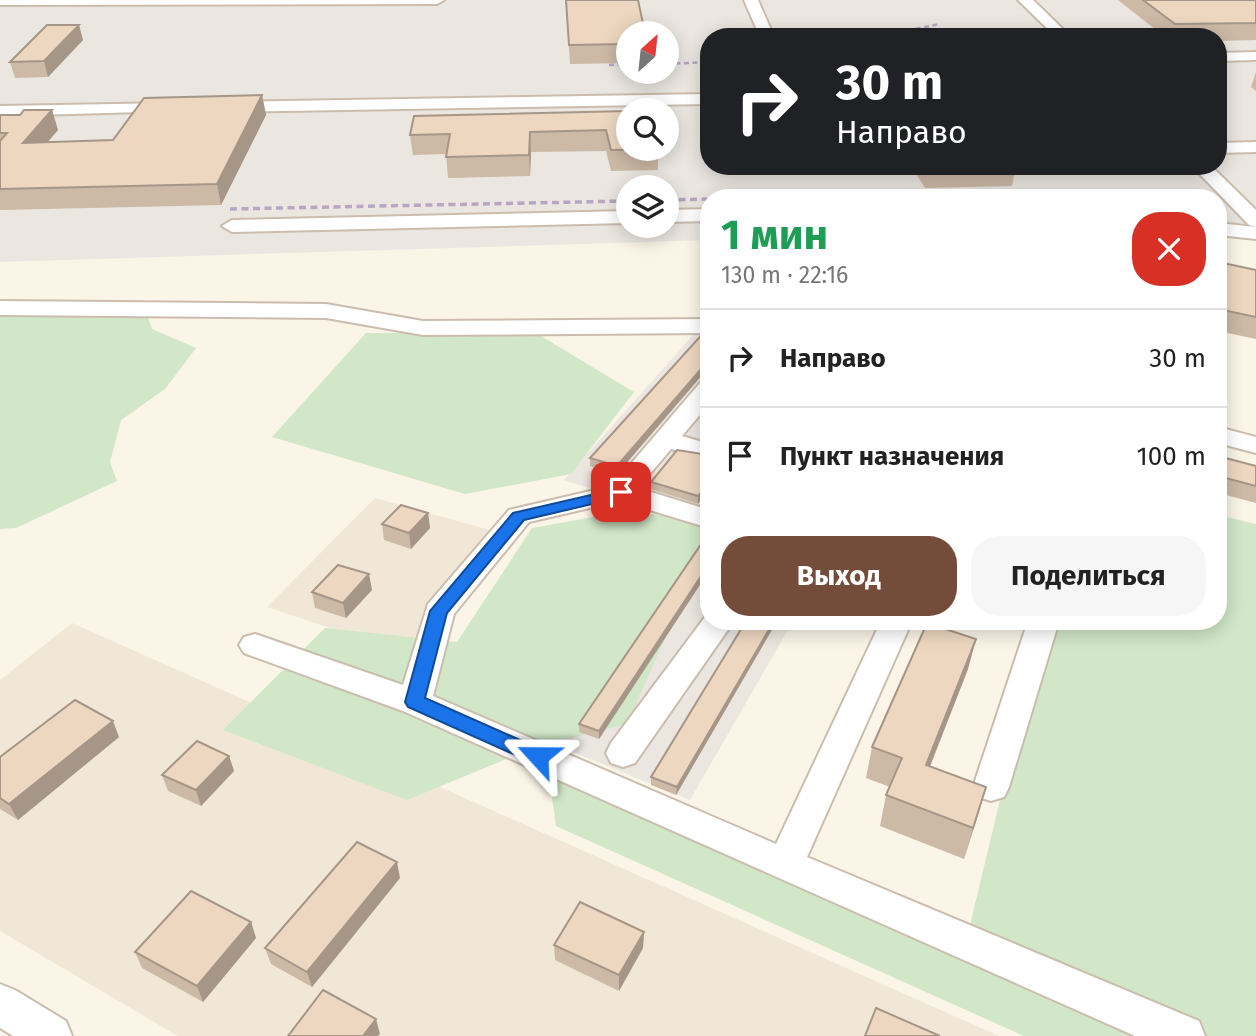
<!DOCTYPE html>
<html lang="ru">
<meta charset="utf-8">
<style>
:root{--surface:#fff;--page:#f6f6f6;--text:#222;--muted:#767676;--line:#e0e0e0;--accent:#744c3a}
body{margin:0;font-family:"Fira Sans",sans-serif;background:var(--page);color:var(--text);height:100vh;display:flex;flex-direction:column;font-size:26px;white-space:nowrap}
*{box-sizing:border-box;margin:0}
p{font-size:23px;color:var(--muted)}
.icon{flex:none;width:38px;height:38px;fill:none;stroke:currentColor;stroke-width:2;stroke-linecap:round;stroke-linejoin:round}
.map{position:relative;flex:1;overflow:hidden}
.details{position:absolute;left:700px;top:189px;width:527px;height:441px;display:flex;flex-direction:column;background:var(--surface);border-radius:28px;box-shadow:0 4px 18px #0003}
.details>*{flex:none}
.top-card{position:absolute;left:700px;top:28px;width:527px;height:147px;border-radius:28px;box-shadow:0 4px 18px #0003;background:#202124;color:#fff;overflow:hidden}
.needle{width:46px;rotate:27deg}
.fabs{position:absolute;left:616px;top:21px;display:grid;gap:14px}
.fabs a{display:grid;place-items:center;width:63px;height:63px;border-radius:50%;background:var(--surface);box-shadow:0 4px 18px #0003;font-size:35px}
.pin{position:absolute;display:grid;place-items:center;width:60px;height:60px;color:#fff;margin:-30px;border-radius:14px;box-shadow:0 4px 10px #0006}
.me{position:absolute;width:77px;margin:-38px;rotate:294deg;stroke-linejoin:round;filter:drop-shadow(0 0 5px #0008)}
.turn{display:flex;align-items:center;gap:24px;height:147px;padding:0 21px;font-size:32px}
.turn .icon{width:91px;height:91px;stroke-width:2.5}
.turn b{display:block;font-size:49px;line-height:60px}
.round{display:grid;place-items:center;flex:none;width:74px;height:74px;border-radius:28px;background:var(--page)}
.summary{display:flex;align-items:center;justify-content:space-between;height:119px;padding:0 21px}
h1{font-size:42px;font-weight:700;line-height:52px;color:#1e9e55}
.action{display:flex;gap:14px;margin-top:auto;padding:14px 21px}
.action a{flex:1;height:80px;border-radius:28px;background:var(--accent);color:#fff;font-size:28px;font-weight:700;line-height:80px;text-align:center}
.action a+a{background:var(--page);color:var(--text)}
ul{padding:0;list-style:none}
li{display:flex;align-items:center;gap:21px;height:98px;padding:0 21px;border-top:2px solid var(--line)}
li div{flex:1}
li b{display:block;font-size:26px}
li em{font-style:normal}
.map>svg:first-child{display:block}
.residential{fill:#f1e7d6}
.industrial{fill:#ebe6e0;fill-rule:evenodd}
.green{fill:#d1e7c7}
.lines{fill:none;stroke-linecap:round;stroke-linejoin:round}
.minor-casing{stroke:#cbbdae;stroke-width:4}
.minor{fill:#fff;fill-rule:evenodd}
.rail-far1{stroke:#b8a6c3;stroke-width:2.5;stroke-dasharray:5 3.5;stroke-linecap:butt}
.rail{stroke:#b8a6c3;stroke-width:3.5;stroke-dasharray:7 4.5;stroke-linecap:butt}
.wall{fill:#ccb9a6}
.shaded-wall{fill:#a69687}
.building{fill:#edd7c1;stroke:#a69687;stroke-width:2}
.route{fill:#1a73e8;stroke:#114b97;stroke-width:2}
</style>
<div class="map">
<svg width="1256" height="1036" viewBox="0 0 1256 1036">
<rect width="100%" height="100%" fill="#faf5e7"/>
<!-- residential -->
<g class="residential">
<path d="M375,498l125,35 -97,119 -136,-45z"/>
<path d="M72,623l927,413h-821l-178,-105v-251z"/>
</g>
<!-- industrial -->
<g class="industrial">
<path d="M0,0h1256v223l-38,1v-26h-509v42l-709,22zM628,33h39v39h-39zM709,37h509v129h-509zM628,110h39v39h-39zM628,187h39v39h-39z"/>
<path d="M696,332l13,2v193l-145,-47z"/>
<path d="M709,534v87h84l-103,179 -141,-58z"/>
</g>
<!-- green -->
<g class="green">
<path d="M147,314l5,15 44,19 -31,41 -44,31 -11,42 7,19 -101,47 -16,1v-214z"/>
<path d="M366,333h170l98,59 -63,82 -106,20 -193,-57z"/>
<path d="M632,510l77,15v14l-82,185 -89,22 -131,54 -184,-70 102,-102 132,14 75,-114z"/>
<path d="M1218,515l38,9v512h-232l-468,-210 -9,-65 423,164 73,-304h175z"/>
</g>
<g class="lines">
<defs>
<g id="minor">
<path d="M0,0h444l-7,4 -437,1z"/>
<path d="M744,0h14l16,37h-14z"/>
<path d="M1018,0h15l38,37h-15z"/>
<path d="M1256,52v8l-38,1v-8z"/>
<path d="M709,94v10l-482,8 -8,-5 8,-5z"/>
<path d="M172,103l6,2 2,3 -2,3 -178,5v-10z"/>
<path d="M1256,142v10l-38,1v-10z"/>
<path d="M1192,166h19l45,44v17l-7,-2z"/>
<path d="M709,209v12l-42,1v-12z"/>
<path d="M628,211v12l-396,9 -10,-6 10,-6z"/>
<path d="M1218,223l38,4v12l-38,-4z"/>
<path d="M0,301l326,3 97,17 286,-2v14l-286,2 -97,-17 -326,-3z"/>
<path d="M709,381v23l-27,32 27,8v17l-38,-12 -33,39 71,22v18l-89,-27 -91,21 -75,92 -21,82 343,148 105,-223h31l-105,236 392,164 6,15h-70l-732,-325 -159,-58 -5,-8 5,-8 11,-3 148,51 25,-81 81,-94 103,-24 88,-103z"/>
<path d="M1218,427l38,10v16l-38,-10z"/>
<path d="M708,613l1,8h25l-99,142 -12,4 -12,-4 -5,-10 5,-10z"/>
<path d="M1028,621h31l-50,166 -5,10 -13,4 -13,-4 -5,-10z"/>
<path d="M0,984l15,6 51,31 6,15h-59l-13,-8z"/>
</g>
</defs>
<!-- minor casing -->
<use href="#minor" class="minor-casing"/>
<!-- minor -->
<use href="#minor" class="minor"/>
<!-- rail-far1 -->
<g class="rail-far1">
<path d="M874,37l66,-13"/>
<path d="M667,64l42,-2"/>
<path d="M609,65l19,-1"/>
</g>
<!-- rail -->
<g class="rail">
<path d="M763,198l176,-4"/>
<path d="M667,200l42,-1"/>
<path d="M230,209l398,-8"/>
</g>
</g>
<!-- wall -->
<g class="wall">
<path d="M566,0h72l-10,33v30l-58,1z"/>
<path d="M1118,0h138v40l-38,1v-4h-53z"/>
<path d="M83,40l-35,37 -33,1 -5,-16z"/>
<path d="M1256,72v19l-5,-4z"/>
<path d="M262,95l4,20 -45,90 -221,5v-95h20l32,-5 6,20 -10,12 65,-2z"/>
<path d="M628,111l30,38v21l-47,1 -5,-20 -75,1 -1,24 -82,2 -2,-24 -33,1 -3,-20z"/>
<path d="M911,166h105l-4,20 -87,2z"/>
<path d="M1223,263l33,7v69l-38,-8v-52z"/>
<path d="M709,328v39l-92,107 -27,-8v-8z"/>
<path d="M709,423v19l-7,-3v-7z"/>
<path d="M709,455l-11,49 -47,-15v-7z"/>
<path d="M1218,456l38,10v37l-38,-10z"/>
<path d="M428,513l2,15 -19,21 -27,-9 -2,-16z"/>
<path d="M709,539v32l-110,168 -20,-7v-8z"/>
<path d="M372,590l-26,28 -31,-10 -3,-16z"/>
<path d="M746,621h31l-101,174 -25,-10v-8z"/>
<path d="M968,669l-38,98 56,20 -22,72 -84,-33 6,-31 4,-8 -24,-9 6,-31z"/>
<path d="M119,737l-101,83 -18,-11v-52z"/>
<path d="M229,756l5,15 -33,35 -33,-15 -6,-16z"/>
<path d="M400,878l-88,109 -41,-23 -6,-16z"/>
<path d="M251,922l5,16 -53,64 -61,-34 -7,-16z"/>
<path d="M644,932l-1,16 -24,43 -64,-31 -1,-15z"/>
</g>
<!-- shaded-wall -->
<g class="shaded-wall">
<path d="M79,25l4,15 -35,37 -4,-16z"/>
<path d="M262,95l4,20 -45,90 -4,-21z"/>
<path d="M52,110l6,20 -29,33 -6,-20z"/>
<path d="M530,132l1,20 -1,24 -1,-21z"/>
<path d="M709,360v7l-92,107v-8z"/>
<path d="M709,482v7l-11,15v-8z"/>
<path d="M428,513l2,15 -19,21 -2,-16z"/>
<path d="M709,564v7l-110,168v-8z"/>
<path d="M369,574l3,16 -26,28 -3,-15z"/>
<path d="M774,621h3l-101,174 1,-8z"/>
<path d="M976,639l-8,30 -50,127 8,-31z"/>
<path d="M113,721l6,16 -101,83 -9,-16z"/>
<path d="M229,756l5,15 -33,35 -5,-16z"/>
<path d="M986,787l-9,31 -13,41 9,-31z"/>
<path d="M397,862l3,16 -88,109 -5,-15z"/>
<path d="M251,922l5,16 -53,64 -6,-16z"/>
<path d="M644,932l-1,16 -24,43v-16z"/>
<path d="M376,1019l4,15 -2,2h-15z"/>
</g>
<!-- building -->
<g class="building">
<path d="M566,0h72l7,33h-17v11l-59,1z"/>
<path d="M1143,0h113v23l-81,1z"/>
<path d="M47,25h32l-35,36 -34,1z"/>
<path d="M262,95l-45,89 -217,5v-48l7,-8h-7v-18h20l4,-5h28l-29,33 90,-3 31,-42z"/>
<path d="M628,111v38h29l-46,1 -5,-20 -76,2 -1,23 -83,2 4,-23 -40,1 4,-19z"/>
<path d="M1223,263l33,7v47l-38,-8v-22z"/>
<path d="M709,328v32l-92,106 -27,-8 117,-129z"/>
<path d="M709,423v11l-7,-2z"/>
<path d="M677,450l32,5v27l-11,14 -47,-14z"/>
<path d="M1218,456l38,10v20l-38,-10z"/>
<path d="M401,505l27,8 -19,20 -27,-9z"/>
<path d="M706,537l3,2v25l-110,167 -20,-7z"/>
<path d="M338,565l31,9 -26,29 -31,-11z"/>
<path d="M746,621h28l-97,166 -26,-10z"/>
<path d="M927,623l49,16 -50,126 60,22 -13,41 -87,-33 16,-37 -30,-11z"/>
<path d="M75,700l38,21 -104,83 -9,-6v-41z"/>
<path d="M197,741l32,15 -33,34 -34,-15z"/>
<path d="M357,842l40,20 -90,110 -42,-24z"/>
<path d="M191,891l60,31 -54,64 -62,-34z"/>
<path d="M580,902l64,30 -25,43 -65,-30z"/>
<path d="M323,990l53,29 -13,17h-75z"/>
<path d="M876,1008l64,28h-75z"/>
</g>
<!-- route -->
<path class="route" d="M621,488l7,4 -2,4 -102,24 -77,93 -22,85 120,53 3,5 -3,6 -7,2 -7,-2 -123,-55 -3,-5 25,-91 83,-98z"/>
</svg>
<div class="fabs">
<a><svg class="needle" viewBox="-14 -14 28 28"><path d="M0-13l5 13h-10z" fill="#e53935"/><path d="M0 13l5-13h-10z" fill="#767676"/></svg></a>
<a><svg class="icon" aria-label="search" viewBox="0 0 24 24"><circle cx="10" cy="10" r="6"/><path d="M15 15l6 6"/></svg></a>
<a><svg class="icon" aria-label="layers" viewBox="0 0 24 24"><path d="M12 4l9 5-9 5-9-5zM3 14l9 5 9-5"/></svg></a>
</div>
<div class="pin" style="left:621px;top:492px;background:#d93025"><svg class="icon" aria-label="arrive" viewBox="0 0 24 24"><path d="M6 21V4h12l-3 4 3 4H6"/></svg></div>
<svg class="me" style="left:538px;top:756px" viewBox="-20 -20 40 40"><path d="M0-17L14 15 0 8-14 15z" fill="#1a73e8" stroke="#fff" stroke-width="4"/></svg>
<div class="top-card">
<div class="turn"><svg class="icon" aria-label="right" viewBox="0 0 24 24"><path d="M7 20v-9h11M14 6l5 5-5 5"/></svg><div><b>30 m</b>Направо</div></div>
</div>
<section class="details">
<div class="summary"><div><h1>1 мин</h1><p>130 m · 22:16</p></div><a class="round" style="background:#d93025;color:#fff"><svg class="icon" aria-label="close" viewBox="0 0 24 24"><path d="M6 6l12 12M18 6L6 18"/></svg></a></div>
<ul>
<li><svg class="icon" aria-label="right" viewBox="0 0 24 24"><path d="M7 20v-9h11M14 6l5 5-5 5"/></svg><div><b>Направо</b></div><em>30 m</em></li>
<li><svg class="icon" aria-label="arrive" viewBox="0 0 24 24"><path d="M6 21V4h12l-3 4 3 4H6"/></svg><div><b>Пункт назначения</b></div><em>100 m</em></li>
</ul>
<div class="action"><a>Выход</a><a>Поделиться</a></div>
</section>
</div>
